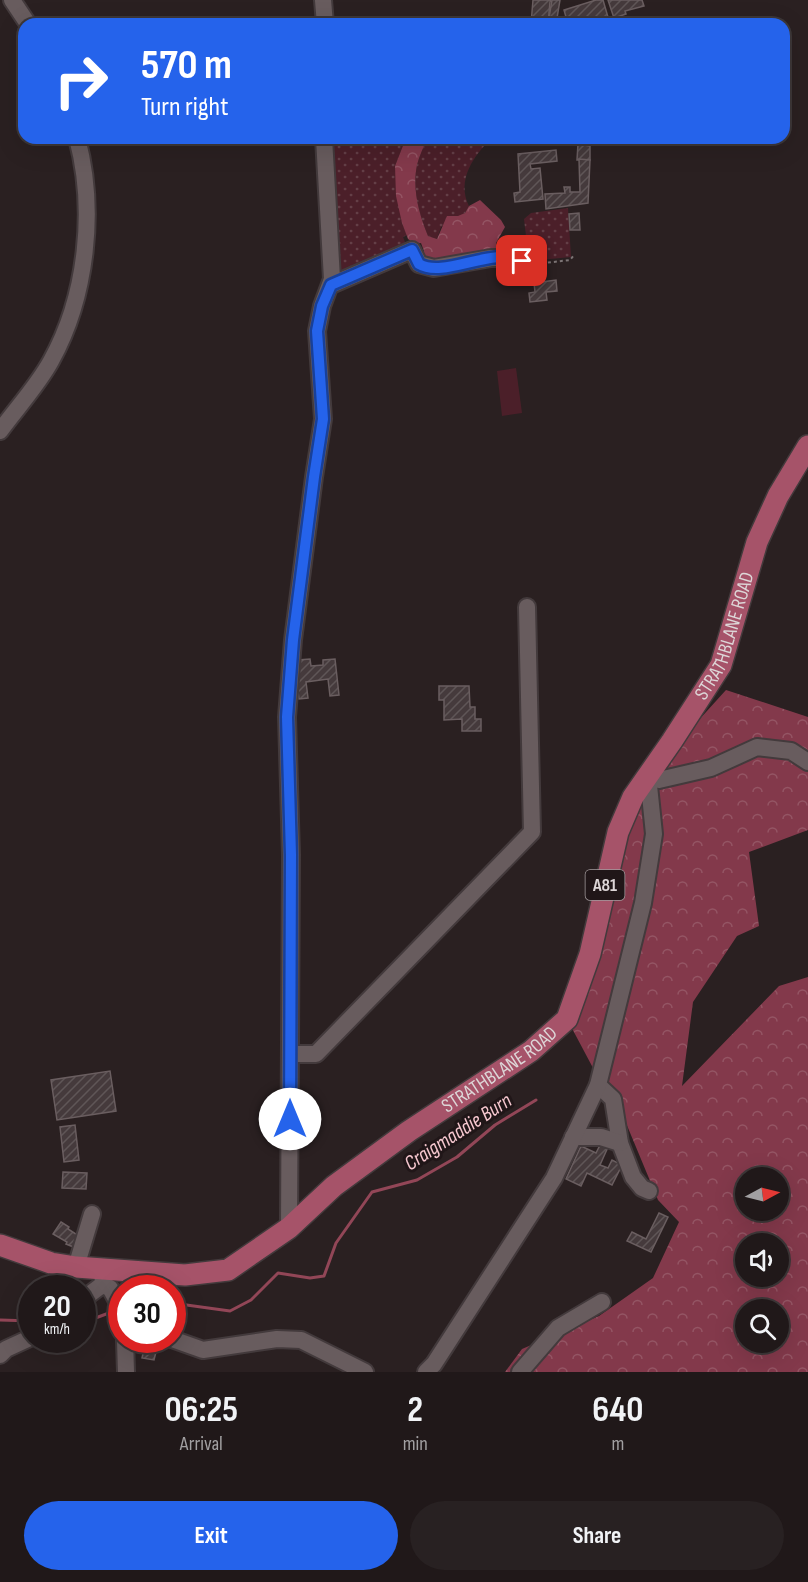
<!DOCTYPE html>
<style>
:root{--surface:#201819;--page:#282122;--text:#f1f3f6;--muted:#a2a0a2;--line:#3d3738;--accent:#2563eb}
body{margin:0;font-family:"Sofia Sans Condensed",sans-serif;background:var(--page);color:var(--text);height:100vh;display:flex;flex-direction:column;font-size:22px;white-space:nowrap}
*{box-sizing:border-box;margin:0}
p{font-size:20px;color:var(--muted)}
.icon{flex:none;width:33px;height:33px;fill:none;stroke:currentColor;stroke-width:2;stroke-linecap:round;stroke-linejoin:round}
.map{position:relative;height:1372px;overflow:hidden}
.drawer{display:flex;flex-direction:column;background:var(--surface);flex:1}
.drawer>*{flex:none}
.banner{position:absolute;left:18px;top:18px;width:772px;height:126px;border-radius:18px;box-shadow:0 6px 24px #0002,0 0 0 2px var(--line);background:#2563eb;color:#fff;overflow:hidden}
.needle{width:39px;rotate:83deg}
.controls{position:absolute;left:735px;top:1167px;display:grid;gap:12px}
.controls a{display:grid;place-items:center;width:54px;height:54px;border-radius:50%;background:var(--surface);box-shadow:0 6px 24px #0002,0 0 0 2px var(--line);font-size:30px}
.speed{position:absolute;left:18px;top:1275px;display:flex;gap:12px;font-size:30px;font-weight:700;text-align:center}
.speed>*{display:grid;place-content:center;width:78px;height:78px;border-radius:50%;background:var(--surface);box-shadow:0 6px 24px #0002,0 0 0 2px var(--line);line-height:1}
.speed small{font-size:15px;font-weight:400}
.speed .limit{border:9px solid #d22;background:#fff;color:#111}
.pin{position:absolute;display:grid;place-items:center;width:51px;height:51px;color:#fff;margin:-26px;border-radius:12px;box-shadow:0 3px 9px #0006}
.me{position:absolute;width:66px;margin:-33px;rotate:0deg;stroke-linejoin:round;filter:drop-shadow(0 0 4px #0008)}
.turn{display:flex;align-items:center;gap:21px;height:126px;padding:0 24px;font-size:27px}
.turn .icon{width:78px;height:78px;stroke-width:2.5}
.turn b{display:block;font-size:42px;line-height:51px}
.eta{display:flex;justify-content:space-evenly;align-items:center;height:102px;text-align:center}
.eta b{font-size:36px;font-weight:700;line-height:42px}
.action{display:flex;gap:12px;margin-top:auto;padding:12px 24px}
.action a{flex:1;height:69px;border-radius:36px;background:var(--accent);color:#fff;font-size:24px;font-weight:700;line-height:69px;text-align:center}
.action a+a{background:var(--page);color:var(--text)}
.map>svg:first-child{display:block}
.grass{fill:url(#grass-dots)}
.forest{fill:url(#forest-crowns);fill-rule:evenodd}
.garden{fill:#4b1f29}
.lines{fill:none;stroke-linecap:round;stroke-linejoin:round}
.stream{stroke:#924657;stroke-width:3}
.building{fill:url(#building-hatch);stroke:#6a5e60;stroke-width:1.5}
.minor-casing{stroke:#433a3c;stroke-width:20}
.major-casing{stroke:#433a3c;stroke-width:24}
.path{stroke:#7c7475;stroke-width:2;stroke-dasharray:3 3;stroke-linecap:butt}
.minor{stroke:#685c5e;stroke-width:16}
.major{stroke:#a65369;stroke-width:21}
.route-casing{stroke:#184099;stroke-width:15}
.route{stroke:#2563eb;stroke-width:10}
.labels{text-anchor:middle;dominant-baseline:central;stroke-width:6;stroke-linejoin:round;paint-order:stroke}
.shield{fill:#201618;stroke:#a49c9e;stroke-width:1.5}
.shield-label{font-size:18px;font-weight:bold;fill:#ddd6d7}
.street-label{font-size:20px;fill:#ddd6d7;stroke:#201618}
.water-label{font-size:21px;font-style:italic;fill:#f7c8d0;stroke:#201618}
</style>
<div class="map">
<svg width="808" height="1372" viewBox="0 0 808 1372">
<defs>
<pattern id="grass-dots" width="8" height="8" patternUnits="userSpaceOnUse" patternTransform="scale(1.5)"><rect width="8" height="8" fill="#4b1f29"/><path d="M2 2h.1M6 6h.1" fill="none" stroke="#643f47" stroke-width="1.8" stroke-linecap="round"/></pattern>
<pattern id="forest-crowns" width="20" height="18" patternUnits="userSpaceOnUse" patternTransform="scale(1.5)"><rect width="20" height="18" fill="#83394b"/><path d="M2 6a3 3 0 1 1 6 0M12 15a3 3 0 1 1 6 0" fill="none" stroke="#945564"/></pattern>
<pattern id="building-hatch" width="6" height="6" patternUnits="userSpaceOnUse" patternTransform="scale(1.5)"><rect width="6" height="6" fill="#453a3c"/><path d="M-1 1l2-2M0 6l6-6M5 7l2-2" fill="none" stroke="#5f5657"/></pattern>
</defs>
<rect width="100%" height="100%" fill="#2a2021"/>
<!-- grass -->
<g class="grass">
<path d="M345,138h61l-11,28 7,57 5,12 -4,2 3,8 -68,29 -10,-128z"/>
<path d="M427,138h65c-18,17 -36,42 -23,68l-4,7 -24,14 -4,12 -9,-3c-9,-22 -16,-47 -11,-71 2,-9 7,-18 10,-27z"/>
<path d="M568,208l3,49 -42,4 -5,-42 7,-6z"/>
</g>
<!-- forest -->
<g class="forest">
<path d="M406,138h21c-3,9 -8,18 -10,27 -5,24 2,49 11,71l9,3 10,-23h11l7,-3 4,-7 11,-6 21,20 4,7 -9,16 1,8 -66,12 -12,-8 4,-1 1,-3 -3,-8 -6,1 -7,-5 -6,-16 -6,-27 -1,-30z"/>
<path d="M726,690l82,27v113l-59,22 10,74 -22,10 -44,66 -11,84 97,-100 29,-9v395h-303l17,-23 77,-33 54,-38 26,-56 -21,-22 -42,-101 -15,-16 -34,-64 41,-148 40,-95zM746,1178h32v32h-32zM746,1244h32v32h-32zM746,1310h32v32h-32z"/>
</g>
<!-- garden -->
<path class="garden" d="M516,368l6,45 -20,3 -5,-45z"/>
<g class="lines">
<!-- stream -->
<g class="stream">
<path d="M172,1303l58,8 21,-11 27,-27 32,5 14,-2 12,-33 36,-51 45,-12 40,-23 38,-32 41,-25"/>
<path d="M0,1320l32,1"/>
<path d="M82,1323l35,-13"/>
</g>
</g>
<!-- building -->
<g class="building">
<path d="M533,0h18l-1,2 -2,22h-17z"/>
<path d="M552,0h8l-4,24h-8z"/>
<path d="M596,0h7l7,24h-42l-4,-14z"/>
<path d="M608,0h34l2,6 -19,5 1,3 -12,4z"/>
<path d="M578,144l12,2v14h-13z"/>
<path d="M556,150l1,11 -27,3 1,5 9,-1 3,31 -28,3 -1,-9 6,-1 -2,-38z"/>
<path d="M579,159l11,1 -2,43 -42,6 -1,-15 20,-1 -1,-6h6v5h10z"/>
<path d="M579,213l1,17h-10l-1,-16z"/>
<path d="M556,280l1,11 -11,1 1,8 -17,2 -1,-9 6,-1 -1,-9z"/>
<path d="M310,659l1,7 12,-1v-5l12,-1 4,36 -9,1 -2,-17 -22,3 2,16 -9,1 -4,-30 4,-1 -1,-8z"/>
<path d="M439,686h30l1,21h5v12h6v12h-19v-12l-18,1v-20h-5z"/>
<path d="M110,1071l6,40 -59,9 -6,-40z"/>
<path d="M75,1125l4,35 -15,2 -4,-35z"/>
<path d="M601,1143l7,4 -8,18 8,3 4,-8 10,5 -10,20 -25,-12 -6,13 -15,-7 15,-33 15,7z"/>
<path d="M63,1172l24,1 -1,16 -24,-1z"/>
<path d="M659,1213l9,4 -17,35 -24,-11 5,-9 14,7z"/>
<path d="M61,1222l8,5 -1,2 14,9 -6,10 -10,-4 1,-2 -14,-8z"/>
<path d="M146,1341l12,3 -4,16 -12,-2z"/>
</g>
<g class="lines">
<defs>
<g id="minor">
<path d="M12,0l16,24"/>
<path d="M323,0l2,24"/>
<path d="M331,285l81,-35 7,14 15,4 57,-10h25l8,7"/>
<path d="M0,431c16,-22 38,-46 51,-70 36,-65 45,-152 26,-223"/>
<path d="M290,1054h26l216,-222 -5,-225"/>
<path d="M598,1085l15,14 7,44 13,34 9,11 7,3"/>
<path d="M573,1137h28l19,6"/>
<path d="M289,1228l2,-373 -4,-138 6,-77 21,-163 9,-58 -6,-88 5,-25 10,-27 -8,-141"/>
<path d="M76,1267l16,-53"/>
<path d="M102,1285l8,3 12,22"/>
<path d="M82,1300l20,-15 2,-15"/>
<path d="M172,1339l31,11 74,-11 24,1 64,32"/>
<path d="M125,1340l1,32"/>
<path d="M0,1355l6,-6 26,-12"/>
<path d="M426,1372l8,-8 120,-186 44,-93 45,-182 11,-69 -6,-58 11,4 52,-12 46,-21 34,4 17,11"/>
<path d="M520,1372l38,-44 44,-26"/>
</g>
<g id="major">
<path id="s1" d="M0,1245l51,18 25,4 109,8 43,-5 61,-42 45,-42 75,-55 122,-80 36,-32 23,-65 28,-122 15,-35 39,-56 49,-76 36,-123 21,-46 30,-50"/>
</g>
</defs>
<!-- minor casing -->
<use href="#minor" class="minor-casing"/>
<!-- major casing -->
<use href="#major" class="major-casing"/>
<!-- path -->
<path class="path" d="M536,264l34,-4 4,-5"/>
<!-- minor -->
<use href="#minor" class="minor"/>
<!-- major -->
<use href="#major" class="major"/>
</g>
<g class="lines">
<defs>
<path id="route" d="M290,1119l1,-264 -4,-138 6,-77 21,-163 9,-58 -6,-88 5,-25 9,-21 81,-35 7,14c25,15 74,-18 103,-3"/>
</defs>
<!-- route casing -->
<use href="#route" class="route-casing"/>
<!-- route -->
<use href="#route" class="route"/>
</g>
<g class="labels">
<!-- shield labels -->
<rect class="shield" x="585.5" y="870" width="39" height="30" rx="4.5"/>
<g class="shield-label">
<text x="605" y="885">A81</text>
</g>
<!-- street labels -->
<g class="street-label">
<text stroke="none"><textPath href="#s1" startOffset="1074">STRATHBLANE ROAD</textPath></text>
<text stroke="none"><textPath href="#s1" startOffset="570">STRATHBLANE ROAD</textPath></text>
</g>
<!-- water labels -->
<g class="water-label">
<text transform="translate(458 1132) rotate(-33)">Craigmaddie Burn</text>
</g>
</g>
</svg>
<div class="controls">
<a><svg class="needle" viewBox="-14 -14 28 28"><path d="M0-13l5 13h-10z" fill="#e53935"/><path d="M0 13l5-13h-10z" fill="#a2a0a2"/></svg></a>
<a><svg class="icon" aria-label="sound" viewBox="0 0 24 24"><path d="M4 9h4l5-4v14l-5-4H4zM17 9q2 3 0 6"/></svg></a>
<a><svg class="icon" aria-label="search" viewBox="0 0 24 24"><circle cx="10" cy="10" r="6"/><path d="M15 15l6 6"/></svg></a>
</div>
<div class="speed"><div>20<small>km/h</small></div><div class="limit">30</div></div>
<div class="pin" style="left:522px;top:261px;background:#d93025"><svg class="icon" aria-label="arrive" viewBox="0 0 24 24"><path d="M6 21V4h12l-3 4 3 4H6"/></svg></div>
<svg class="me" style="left:290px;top:1119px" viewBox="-20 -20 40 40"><circle r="19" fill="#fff"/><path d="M0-13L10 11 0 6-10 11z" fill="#2563eb"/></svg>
<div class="banner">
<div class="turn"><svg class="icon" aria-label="right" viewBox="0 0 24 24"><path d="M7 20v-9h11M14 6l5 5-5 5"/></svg><div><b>570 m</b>Turn right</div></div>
</div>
</div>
<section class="drawer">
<div class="eta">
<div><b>06:25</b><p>Arrival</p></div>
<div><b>2</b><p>min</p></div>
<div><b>640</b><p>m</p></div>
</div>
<div class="action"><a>Exit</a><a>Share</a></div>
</section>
